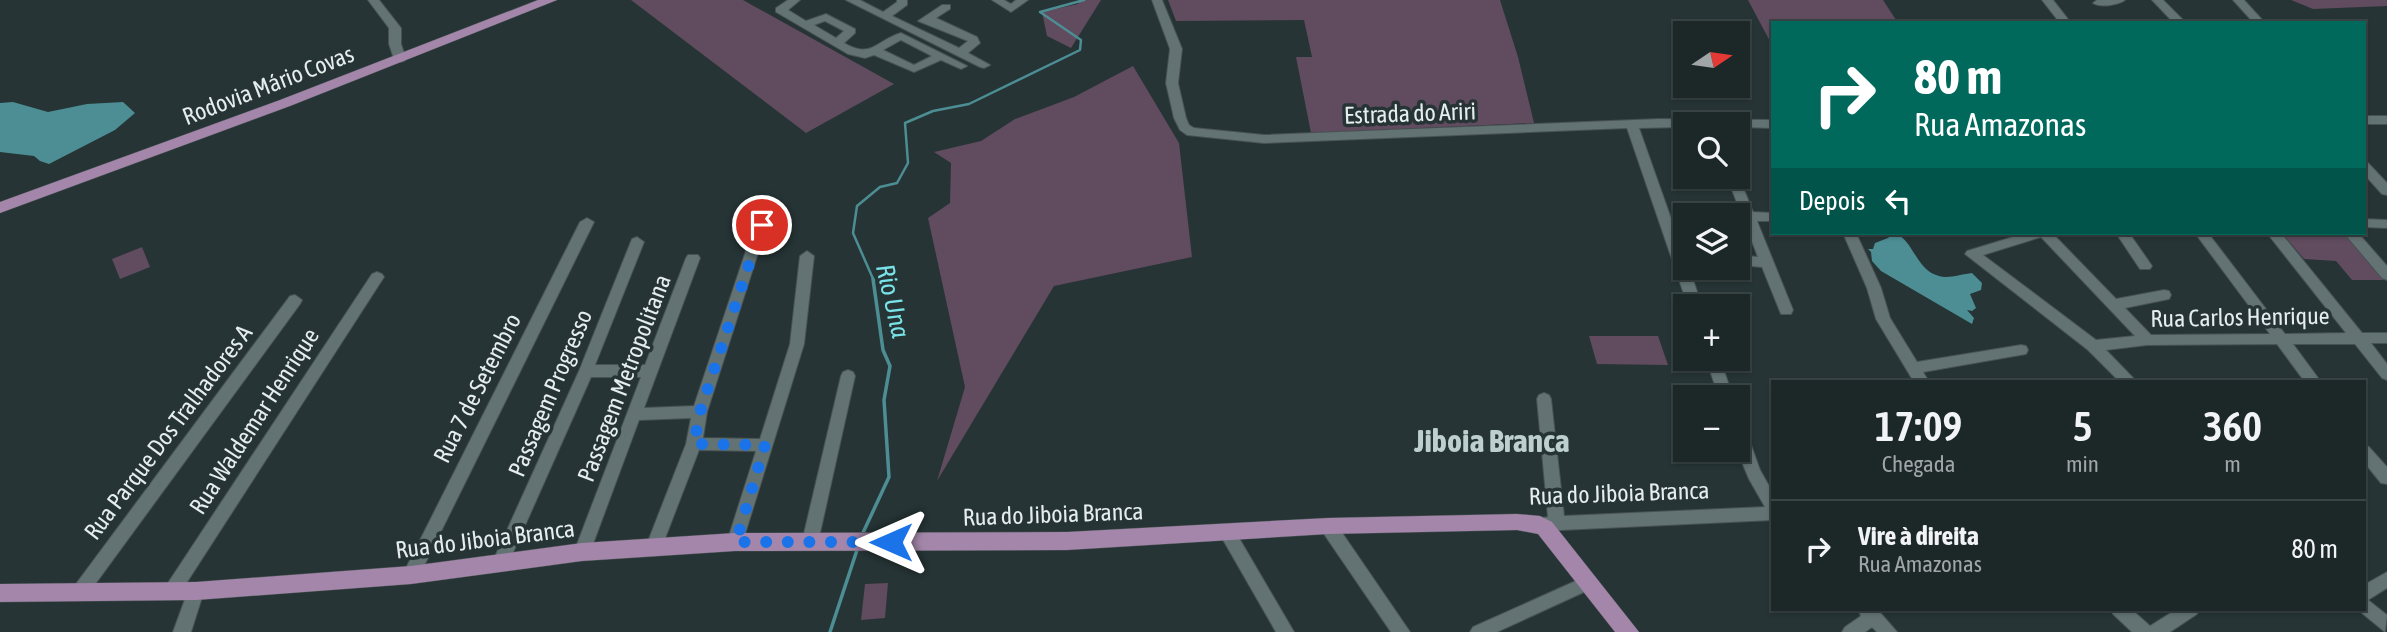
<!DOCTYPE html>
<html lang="pt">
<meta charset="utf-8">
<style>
:root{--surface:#1c2728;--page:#252f30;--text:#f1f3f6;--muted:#a0a5a8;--line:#3a4445}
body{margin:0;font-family:"Asap Condensed",sans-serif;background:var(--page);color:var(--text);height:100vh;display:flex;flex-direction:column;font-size:26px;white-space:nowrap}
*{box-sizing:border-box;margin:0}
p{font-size:23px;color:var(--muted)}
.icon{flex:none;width:38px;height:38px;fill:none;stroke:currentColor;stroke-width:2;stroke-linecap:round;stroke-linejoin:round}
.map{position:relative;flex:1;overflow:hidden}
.details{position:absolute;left:1771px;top:380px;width:595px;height:231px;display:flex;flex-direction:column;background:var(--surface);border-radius:0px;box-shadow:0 2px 5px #0004,0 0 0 2px var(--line)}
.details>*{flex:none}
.banner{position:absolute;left:1771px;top:21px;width:595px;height:214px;border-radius:0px;box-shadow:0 2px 5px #0004,0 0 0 2px var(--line);background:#00695c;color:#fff;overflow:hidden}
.needle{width:46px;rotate:77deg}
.fabs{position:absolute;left:1673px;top:21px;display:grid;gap:14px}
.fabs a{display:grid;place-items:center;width:77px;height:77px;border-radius:0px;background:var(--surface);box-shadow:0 2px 5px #0004,0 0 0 2px var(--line);font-size:35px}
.pin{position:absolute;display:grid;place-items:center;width:60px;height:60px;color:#fff;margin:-30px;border:4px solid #fff;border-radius:50%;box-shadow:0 2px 7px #0007}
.me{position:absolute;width:77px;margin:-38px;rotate:270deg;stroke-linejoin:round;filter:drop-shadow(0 0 5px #0008)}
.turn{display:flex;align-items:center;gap:24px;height:147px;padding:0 28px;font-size:32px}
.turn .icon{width:91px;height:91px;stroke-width:2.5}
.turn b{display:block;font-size:49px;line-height:60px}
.then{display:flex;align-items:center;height:66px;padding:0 28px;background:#0003;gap:14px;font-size:26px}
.eta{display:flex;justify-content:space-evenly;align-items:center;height:119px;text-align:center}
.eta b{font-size:42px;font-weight:600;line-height:49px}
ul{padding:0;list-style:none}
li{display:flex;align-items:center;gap:21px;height:98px;padding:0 28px;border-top:2px solid var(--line)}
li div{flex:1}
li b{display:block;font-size:26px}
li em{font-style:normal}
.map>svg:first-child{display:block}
.green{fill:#604b5f}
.water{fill:#4c8e93}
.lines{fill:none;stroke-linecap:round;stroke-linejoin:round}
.stream-far1{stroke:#4c8e93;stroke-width:2.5}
.stream{stroke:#4c8e93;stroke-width:3.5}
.minor-casing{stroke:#475253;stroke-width:2}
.major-casing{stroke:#475253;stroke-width:1}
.minor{fill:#637273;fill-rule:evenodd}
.major{fill:#a386a9;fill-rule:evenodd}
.route{stroke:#1a73e8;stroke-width:12;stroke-dasharray:0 21.6}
.labels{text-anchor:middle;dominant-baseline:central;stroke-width:7;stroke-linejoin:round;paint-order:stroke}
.street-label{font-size:24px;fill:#e5edee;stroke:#263435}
.water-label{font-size:26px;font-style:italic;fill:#79e2e8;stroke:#263435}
.district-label{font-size:32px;font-weight:bold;fill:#becfd0;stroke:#263435}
</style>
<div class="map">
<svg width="2387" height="632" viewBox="0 0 2387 632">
<rect width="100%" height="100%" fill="#263435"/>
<!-- green -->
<g class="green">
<path d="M631,0h112l151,84 -88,49z"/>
<path d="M1080,0h21l-30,48 -24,-12 -5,-24 36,-8z"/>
<path d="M1168,0h332l18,57 16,66 -223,10 -15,-76h16l-8,-37 -128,1z"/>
<path d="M1748,0h135l15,23h-125v24z"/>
<path d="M2291,0h96v6l-74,3z"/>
<path d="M1133,66l46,77 13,114 -138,29 -117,195 28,-94 -37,-169 22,-15 1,-40 -17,-11 47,-11 34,-22 59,-22z"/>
<path d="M2282,233h66l39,47h-35l-16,-19 -32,-2z"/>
<path d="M142,247l8,20 -30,12 -8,-20z"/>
<path d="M1589,336h69l10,29 -71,-1z"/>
<path d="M888,583l-3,35 -24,2 4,-36z"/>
</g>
<!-- water -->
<g class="water">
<path d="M13,102l35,10 39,-8 36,-2 12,11 -20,17 -66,34 -9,-3 -6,-5 -34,-4v-49z"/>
<path d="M1893,233c20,4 22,37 46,43 9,3 23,-2 33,-3l10,10 -1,7 -11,4 6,14 -4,3 -5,-1 7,8 -2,6 -91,-53 -9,-10 -1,-9 -3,-3h5l2,-6 13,-5z"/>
</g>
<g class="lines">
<!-- stream-far1 -->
<path class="stream-far1" d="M874,281l-21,-48 4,-27 23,-19 17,-4 11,-20 -3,-40 28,-12 36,-7 111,-54 1,-10 -41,-28 44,-12"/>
<!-- stream -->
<g class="stream">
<path d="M861,537l28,-60 -5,-77 6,-34 -7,-16 -10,-71"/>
<path d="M830,632l28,-85"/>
</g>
<defs>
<g id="minor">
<path d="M368,0h11l22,28v16l5,15 -2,2 -4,1 -6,-3 -5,-15v-16z"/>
<path d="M788,0h12l-12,10 18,11 20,-7 29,15v4l-11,10c28,16 31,-2 57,-10l66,33 -6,3 -20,-9 -27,12 -40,-17 -9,3 -17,-4 -72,-42v-4zM825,21l19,10 -8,7 -22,-13zM901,40l31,16 -18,9 -31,-15z"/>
<path d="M846,0h14l23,12 14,-10v-2h10v5l-15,11 67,32 9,-7 -50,-20 24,-16h8v4l-14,9 41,19 3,6 -12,10 22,12 -6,3 -4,-1z"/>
<path d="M992,0h12l7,4 5,-4h12l-17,12z"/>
<path d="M1152,0h10l20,49 -4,34 8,35 3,7 5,3 70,7 395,-16 114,1v8l-35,-1v-3h-53v3l-46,1 46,130v10h4l13,38h-14l-61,-178 -363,15 -77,-8 -7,-5 -6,-12 -8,-35 4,-34z"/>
<path d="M2042,0h11l18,23h-11z"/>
<path d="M2097,0h28c-7,5 -25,8 -32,3z"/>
<path d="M2152,0h11l23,23h-12z"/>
<path d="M2233,0h11l21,23h-11z"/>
<rect x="2364" y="116" width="23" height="8"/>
<path d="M2364,162l4,1 19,20v12l-5,-1 -18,-20z"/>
<path d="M1738,175l15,37 20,1v8h-16l36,89 -2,4h-10l-19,-47 -24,-2v-10l20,2 -31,-80h11z"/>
<path d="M769,196l6,4 -68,212 -4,26 57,1 30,-95 10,-88 7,-5 7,5 -10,88 -63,203 -6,2 -6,-2 -2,-5 29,-91 -57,-1 -40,104 -6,2 -6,-2 -2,-5 41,-105 5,-26 -52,2 -49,132 -2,5 -6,2 -6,-2 -2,-5 67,-175h-50l-84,189 -6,2 -6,-2 -2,-5 86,-190 53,-132 5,-2 7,5 -49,123h50l41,-107 2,-3h10l2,3 -56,150 50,-2 69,-206z"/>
<path d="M587,218l7,4 -177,358 -6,2 -6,-2 -2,-5 2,-5 175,-348z"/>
<path d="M2364,219l23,1v8l-23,-1z"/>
<path d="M1843,233h13l25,55 9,30 27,44 104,-17 5,1 2,4 -2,4 -103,18 6,10h-15l-38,-63 -9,-31z"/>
<path d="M2026,233h26l64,66 48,-9 5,1 2,4 -2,4 -44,9 26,27 119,-1 -75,-101h13l77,101 61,-1 -79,-100h14l81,100h25v10h-16l16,21v16l-5,-2 -27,-34h-62l28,38h-16l-28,-38 -130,1 -41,5 31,32h-17l-32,-32 -123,-96 2,-3zM2041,237l94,99 -39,4 -113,-85z"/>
<path d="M2116,233h13l23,33 -2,3h-10z"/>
<path d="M2344,233h14l29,33v14l-5,-2z"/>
<path d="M377,272l5,2 2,3 -2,3 -204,316 -6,2 -6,-2 -2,-5 2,-5 206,-312z"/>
<path d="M295,295l7,5 -2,4 -215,294 -6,2 -6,-2 -2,-5 2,-5 217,-292z"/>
<path d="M1706,359h14l13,38h-14z"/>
<path d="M848,370l5,2 2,4 -37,166 -2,5 -6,2 -6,-2 -2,-5 39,-166 2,-4z"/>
<path d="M1544,393l5,2 2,4 13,117 201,-9 -16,-28 -12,-29 1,-25 5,2 3,4 14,39 13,23v27l-233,11 -6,-2 -2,-5 2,-5 14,-2 -11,-118 2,-4z"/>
<path d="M2364,445l5,2 18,20v17l-6,-1 -17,-21z"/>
<path d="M1328,519l6,2 76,111h-19l-69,-101 -2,-5 2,-5z"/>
<path d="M1226,524l6,2 62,106h-18l-58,-101 2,-5z"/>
<path d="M2387,572v16l-19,12 19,15 -2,17 -28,-23h7v-24z"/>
<path d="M1589,575l6,2 2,5 -2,5 -98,45h-27l3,-5z"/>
<path d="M196,584l6,2 2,5 -13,41h-18l15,-41 2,-5z"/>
<path d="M1858,609h19l20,23h-20l-5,-5 -7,5h-23l3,-5 16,-11z"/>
<path d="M2111,609h20l19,17 27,-17h22l-2,5 -27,18h-38l-19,-18z"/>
</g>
<g id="major">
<path d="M538,0h19l-267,106 -290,107v-11l280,-102z"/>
<path d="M1517,514l23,2 12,6 87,110h-24l-77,-98 -21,-4 -189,4 -261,16 -332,1 -153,10 -171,23 -215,16 -196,2v-18l196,-2 215,-16 171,-23 153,-10 332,-1 261,-14z"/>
</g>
</defs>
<!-- minor casing -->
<use href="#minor" class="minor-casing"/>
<!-- major casing -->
<use href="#major" class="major-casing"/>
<!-- minor -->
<use href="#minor" class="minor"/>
<!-- major -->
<use href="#major" class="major"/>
</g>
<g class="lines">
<!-- route -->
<path class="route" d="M762,225l-62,187 -6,32 71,1 -29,97h155"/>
</g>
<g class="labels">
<!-- street labels -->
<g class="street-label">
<text transform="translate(268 85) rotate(-21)">Rodovia Mário Covas</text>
<text transform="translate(1410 113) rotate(-2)">Estrada do Ariri</text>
<text transform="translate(2240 317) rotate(-1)">Rua Carlos Henrique</text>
<text transform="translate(624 378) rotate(-69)">Passagem Metropolitana</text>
<text transform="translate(477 388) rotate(-63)">Rua 7 de Setembro</text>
<text transform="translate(550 393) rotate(-67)">Passagem Progresso</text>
<text transform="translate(254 421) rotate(-57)">Rua Waldemar Henrique</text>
<text transform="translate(168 432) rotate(-53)">Rua Parque Dos Tralhadores A</text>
<text transform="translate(1619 493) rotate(-2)">Rua do Jiboia Branca</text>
<text transform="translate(1053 514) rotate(-2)">Rua do Jiboia Branca</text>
<text transform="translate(485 539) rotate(-7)">Rua do Jiboia Branca</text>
</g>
<!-- water labels -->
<g class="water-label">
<text transform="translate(893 301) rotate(77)">Rio Una</text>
</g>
<!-- district labels -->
<g class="district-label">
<text x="1492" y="440">Jiboia Branca</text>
</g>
</g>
</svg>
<div class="fabs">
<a><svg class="needle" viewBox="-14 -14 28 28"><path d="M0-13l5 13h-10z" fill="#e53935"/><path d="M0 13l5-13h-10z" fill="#a0a5a8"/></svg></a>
<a><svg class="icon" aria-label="search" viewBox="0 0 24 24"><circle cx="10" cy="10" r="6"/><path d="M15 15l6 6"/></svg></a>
<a><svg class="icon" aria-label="layers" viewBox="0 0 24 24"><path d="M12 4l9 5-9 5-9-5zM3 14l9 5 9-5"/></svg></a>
<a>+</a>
<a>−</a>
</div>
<div class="pin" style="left:762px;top:225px;background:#d93025"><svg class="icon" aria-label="arrive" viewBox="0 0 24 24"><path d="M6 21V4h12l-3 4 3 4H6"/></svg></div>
<svg class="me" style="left:891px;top:542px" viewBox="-20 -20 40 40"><path d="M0-17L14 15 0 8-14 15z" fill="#1a73e8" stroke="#fff" stroke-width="4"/></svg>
<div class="banner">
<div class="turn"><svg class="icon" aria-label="right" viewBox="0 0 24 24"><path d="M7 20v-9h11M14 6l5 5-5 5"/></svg><div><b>80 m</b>Rua Amazonas</div></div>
<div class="then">Depois<svg class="icon" aria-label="left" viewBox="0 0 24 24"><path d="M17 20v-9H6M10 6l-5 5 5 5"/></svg></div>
</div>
<section class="details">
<div class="eta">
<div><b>17:09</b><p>Chegada</p></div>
<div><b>5</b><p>min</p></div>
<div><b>360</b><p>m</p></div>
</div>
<ul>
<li><svg class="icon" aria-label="right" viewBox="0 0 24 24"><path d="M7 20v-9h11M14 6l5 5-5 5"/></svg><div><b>Vire à direita</b><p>Rua Amazonas</p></div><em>80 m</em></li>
</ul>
</section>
</div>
